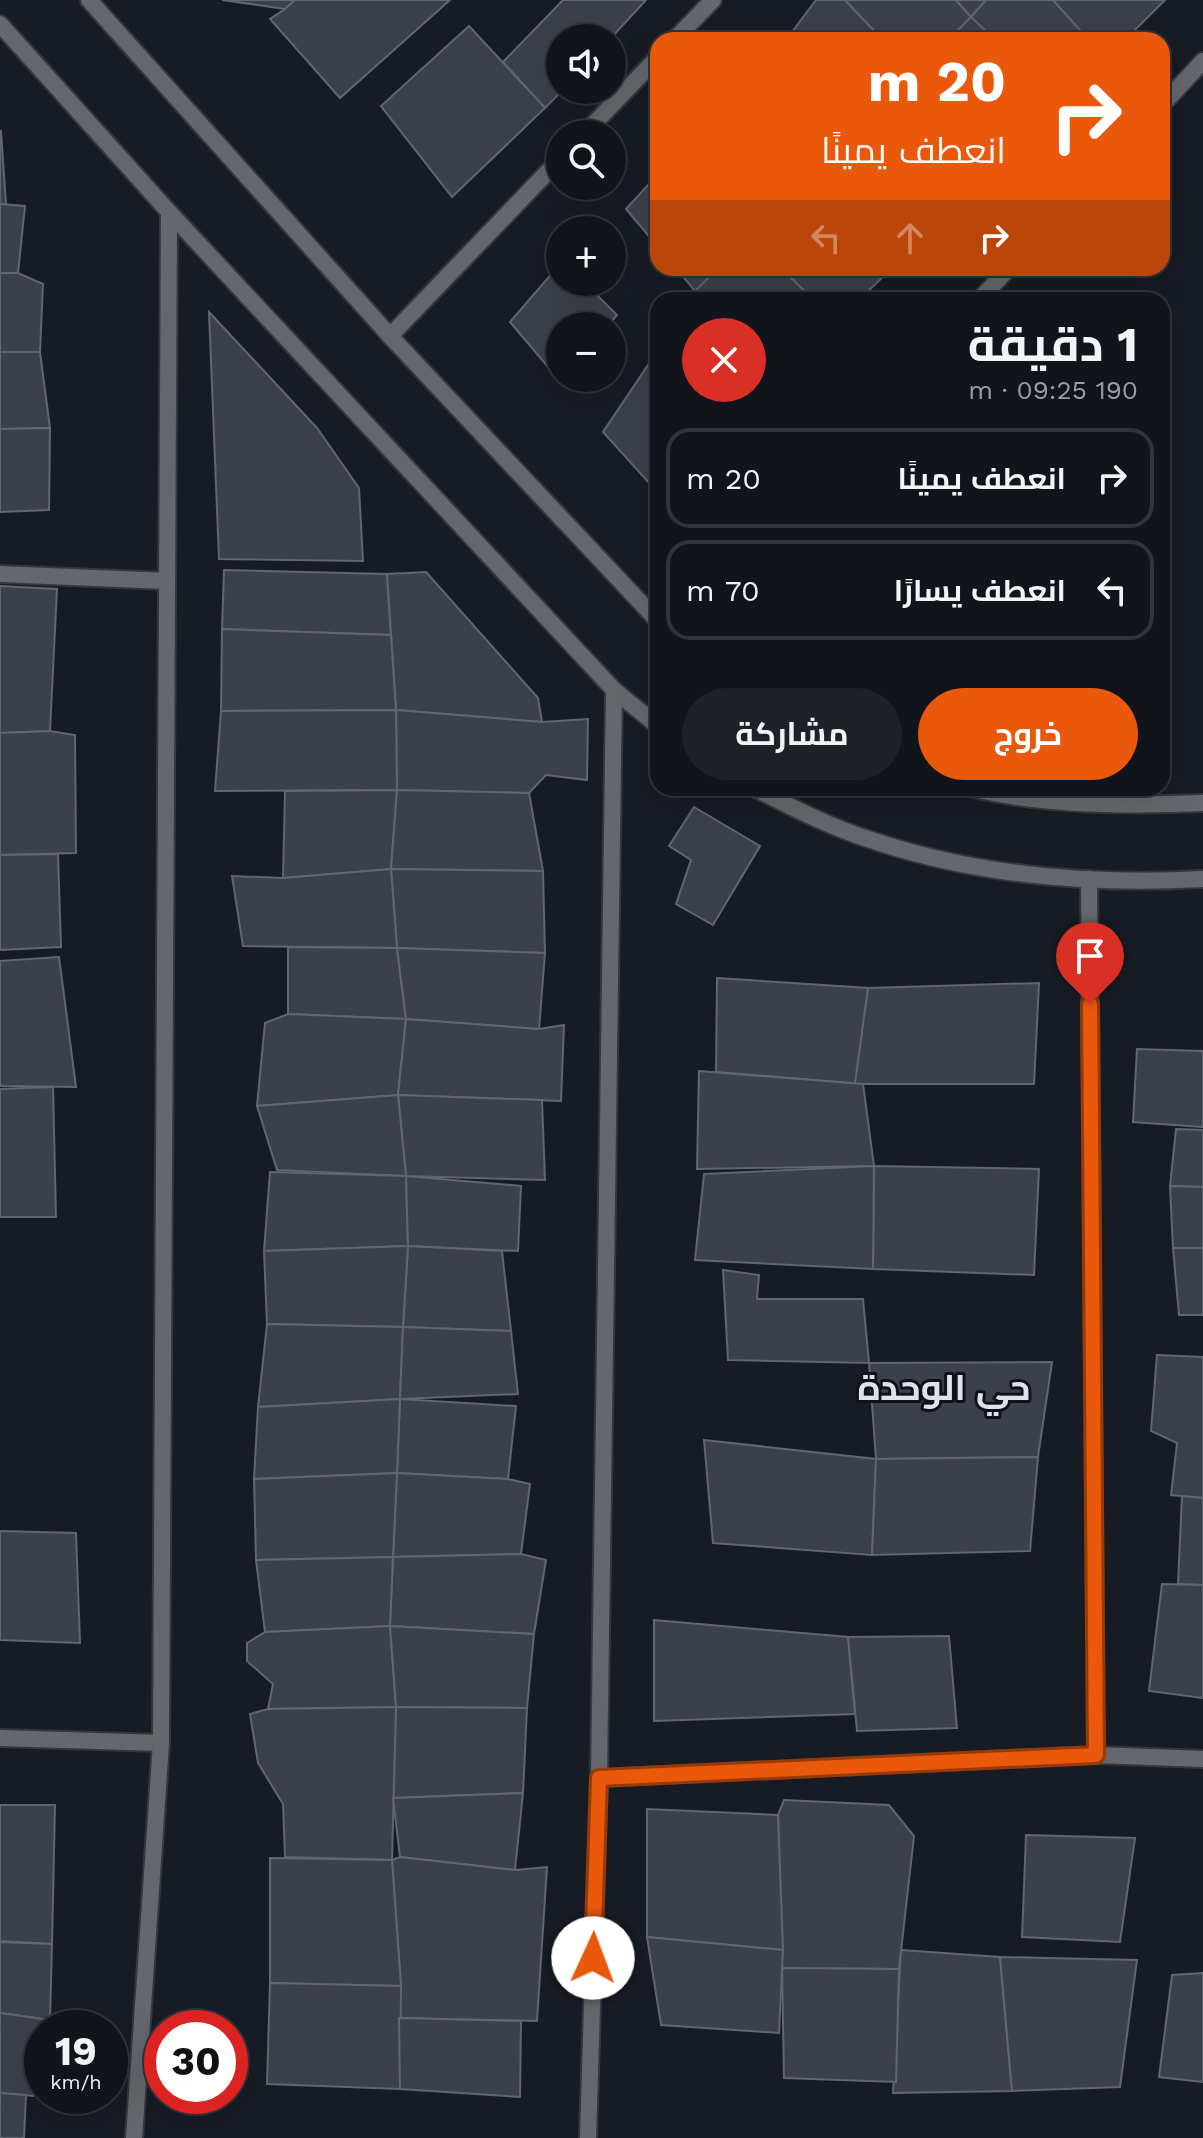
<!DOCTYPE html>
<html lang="ar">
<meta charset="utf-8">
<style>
:root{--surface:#11141b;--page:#1e2128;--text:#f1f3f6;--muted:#9c9ea3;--line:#30333a;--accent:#ea580c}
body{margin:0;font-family:"Work Sans",Cairo,sans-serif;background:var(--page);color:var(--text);direction:rtl;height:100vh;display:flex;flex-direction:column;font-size:30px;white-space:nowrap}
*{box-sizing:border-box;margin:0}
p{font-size:26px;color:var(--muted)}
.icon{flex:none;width:44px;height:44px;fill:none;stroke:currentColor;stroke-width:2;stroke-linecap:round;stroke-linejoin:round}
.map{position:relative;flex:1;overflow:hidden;direction:ltr}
.panel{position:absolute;left:650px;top:292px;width:520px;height:504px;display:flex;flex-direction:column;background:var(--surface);border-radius:24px;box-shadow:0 8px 32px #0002,0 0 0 2px var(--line);direction:rtl}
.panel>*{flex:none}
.hud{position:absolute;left:650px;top:32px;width:520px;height:244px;border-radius:24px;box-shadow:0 8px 32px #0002,0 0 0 2px var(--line);direction:rtl;background:#ea580c;color:#fff;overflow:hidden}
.tools{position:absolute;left:546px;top:24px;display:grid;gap:16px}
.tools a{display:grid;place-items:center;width:80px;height:80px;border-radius:50%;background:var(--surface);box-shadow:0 8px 32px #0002,0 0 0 2px var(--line);font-size:40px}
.speed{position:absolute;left:24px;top:2010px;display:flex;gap:16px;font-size:40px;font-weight:700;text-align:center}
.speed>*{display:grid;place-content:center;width:104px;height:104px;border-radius:50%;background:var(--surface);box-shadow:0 8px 32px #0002,0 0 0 2px var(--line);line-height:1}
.speed small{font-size:20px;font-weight:400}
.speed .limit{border:12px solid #d22;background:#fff;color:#111}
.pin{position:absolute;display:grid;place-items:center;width:68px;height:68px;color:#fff;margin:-82px -34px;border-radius:50% 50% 50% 0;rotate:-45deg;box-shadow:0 0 8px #0007}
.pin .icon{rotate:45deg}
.me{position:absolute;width:88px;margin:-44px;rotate:2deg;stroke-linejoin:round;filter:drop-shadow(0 0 6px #0008)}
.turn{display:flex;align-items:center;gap:28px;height:168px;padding:0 32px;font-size:36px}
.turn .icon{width:104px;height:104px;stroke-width:2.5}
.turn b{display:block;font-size:56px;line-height:68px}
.lanes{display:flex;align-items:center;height:76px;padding:0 32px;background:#0003;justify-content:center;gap:40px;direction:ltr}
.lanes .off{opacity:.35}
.round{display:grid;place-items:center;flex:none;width:84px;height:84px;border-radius:42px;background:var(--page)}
.summary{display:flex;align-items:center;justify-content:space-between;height:136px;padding:0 32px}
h1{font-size:48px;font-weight:700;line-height:60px}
.cta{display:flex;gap:16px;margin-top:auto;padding:16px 32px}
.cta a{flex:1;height:92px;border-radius:48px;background:var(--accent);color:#fff;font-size:32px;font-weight:700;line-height:92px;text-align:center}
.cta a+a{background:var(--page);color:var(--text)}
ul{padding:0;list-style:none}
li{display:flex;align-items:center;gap:24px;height:100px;margin:0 16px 12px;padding:0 16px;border:4px solid var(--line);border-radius:24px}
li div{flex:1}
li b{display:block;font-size:30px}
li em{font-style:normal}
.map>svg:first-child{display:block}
.building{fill:#3c404b;stroke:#616670;stroke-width:2}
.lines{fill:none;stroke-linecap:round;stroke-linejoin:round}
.minor-casing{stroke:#33373f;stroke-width:20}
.tertiary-casing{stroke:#33373f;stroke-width:20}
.minor{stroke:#65676c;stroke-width:16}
.tertiary{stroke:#65676c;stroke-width:16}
.route-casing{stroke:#983908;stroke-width:20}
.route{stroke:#ea580c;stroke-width:14}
.labels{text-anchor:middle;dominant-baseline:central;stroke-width:6;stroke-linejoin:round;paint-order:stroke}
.district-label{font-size:36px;font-weight:bold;fill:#dfe2e8;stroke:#0e121a}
</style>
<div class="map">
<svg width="1203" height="2138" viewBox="0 0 1203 2138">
<rect width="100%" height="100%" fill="#171b24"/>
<!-- building -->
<g class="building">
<path d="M222,0h73l-10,9z"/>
<path d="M295,0h155l-110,98 -70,-79 15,-10z"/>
<path d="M563,0h83l-35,38h-51v52h3l-18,18 -42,-46z"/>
<path d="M816,0h29l38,40h-97z"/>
<path d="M845,0h111l15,17 -23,23h-65z"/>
<path d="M956,0h30l-15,17z"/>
<path d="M986,0h67l36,40h-94l-24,-23z"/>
<path d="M1053,0h112l-40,40h-36z"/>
<path d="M971,17l24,23h-47z"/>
<path d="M469,26l76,82 -93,89 -71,-91z"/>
<path d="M0,131h1l5,73h-6z"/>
<path d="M658,174v73l-32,-38z"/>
<path d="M0,204l25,2 -7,67h-18z"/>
<path d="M560,264v18h24l33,33 -9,11h-48l1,52 -2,2 -49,-58z"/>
<path d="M676,268h43l-24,23z"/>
<path d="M719,268h62l33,32h-111l-8,-9z"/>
<path d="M781,268h105l3,3 -30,29h-45z"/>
<path d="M0,273h18l25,11 -3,68h-40z"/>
<path d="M209,312l108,116 42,60 4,73 -144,-2z"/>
<path d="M0,352h40l10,76 -50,1z"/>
<path d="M650,362l8,8v123l-55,-61z"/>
<path d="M50,428l-1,82 -49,2v-83z"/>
<path d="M224,570l163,4 4,61 -169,-6z"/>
<path d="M426,572l112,126 4,24 -146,-12 -9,-136z"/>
<path d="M0,586l57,3 -7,142 -50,2z"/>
<path d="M222,629l169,6 5,75 -175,1z"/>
<path d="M396,710l146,12 46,-3 -1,61 -41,-5 -17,18 -132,-3z"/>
<path d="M396,710l1,80 -182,1 6,-80z"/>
<path d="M50,731l25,4 1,118 -76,2v-122z"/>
<path d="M397,790l-6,79 -108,9 2,-87z"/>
<path d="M397,790l132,3 14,78 -152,-2z"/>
<path d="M694,807l66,39 -47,79 -37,-21 15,-44 -22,-14z"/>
<path d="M58,854l3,93 -61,3v-95z"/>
<path d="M391,869l152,2 2,82 -148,-5z"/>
<path d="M391,869l6,79 -154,-2 -11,-70 51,2z"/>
<path d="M288,947l109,1 9,71 -118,-5z"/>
<path d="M397,948l148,5 -6,76 -133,-10z"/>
<path d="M59,957l17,130 -76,-1v-125z"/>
<path d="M717,978l151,10 -5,96 -147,-12z"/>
<path d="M1039,983l-5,101h-171l-10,14 15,-110z"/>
<path d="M288,1014l118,5 -8,76 -141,11 8,-83z"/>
<path d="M406,1019l133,10 25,-4 -3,76 -163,-6z"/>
<path d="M1137,1049l66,2v76l-70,-5z"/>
<path d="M699,1071l164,13 11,82 -177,3z"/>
<path d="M53,1087l3,130h-56v-128z"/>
<path d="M398,1095l144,5 3,80 -139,-4z"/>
<path d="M398,1095l8,81 -129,-6 -20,-64z"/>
<path d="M1176,1129l27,1v57l-33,-1z"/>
<path d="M874,1166l165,3 -5,106 -161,-6z"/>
<path d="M874,1166l-1,103 -178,-9 9,-86z"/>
<path d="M270,1172l136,4 2,70 -144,5z"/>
<path d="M406,1176l115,10 -3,65 -110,-5z"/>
<path d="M1170,1186l33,1v61h-30z"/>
<path d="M408,1246l94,5 9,80 -108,-4z"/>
<path d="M408,1246l-5,81 -136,-3 -3,-73z"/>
<path d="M1173,1248h30v67h-24z"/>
<path d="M723,1270l36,5 -2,24h106l6,64 -141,-3z"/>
<path d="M267,1324l136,3 -3,72 -142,8z"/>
<path d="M403,1327l108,4 7,63 -118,5z"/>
<path d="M1157,1355l46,2v141l-32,-3 6,-52 -26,-12z"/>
<path d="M1052,1362l-14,95 -162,2 -7,-96z"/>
<path d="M400,1399l116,7 -8,73 -111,-6z"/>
<path d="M400,1399l-3,74 -143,6 4,-72z"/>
<path d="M704,1440l172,19 -4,96 -159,-12z"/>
<path d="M1038,1457l-8,94 -158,4 4,-96z"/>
<path d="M397,1473l111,6 22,5 -9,70 -128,3z"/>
<path d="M397,1473l-4,84 -137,3 -2,-81z"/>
<path d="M1182,1496l21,2v87l-25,-1z"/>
<path d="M0,1531l76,2 4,110 -80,-3z"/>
<path d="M521,1554l25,6 -12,74 -144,-8 3,-69z"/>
<path d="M393,1557l-3,69 -125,6 -9,-72z"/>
<path d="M1162,1584l41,1v113l-54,-7z"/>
<path d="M654,1620l194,17 7,77 -201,7z"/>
<path d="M390,1626l6,81 -128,2 5,-25 -26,-23v-18l18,-11z"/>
<path d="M390,1626l144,8 -7,74 -131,-1z"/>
<path d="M949,1636l8,92 -100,3 -9,-94z"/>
<path d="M396,1707l131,1 -4,85 -130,5z"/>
<path d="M396,1707l-4,153 -107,-3 -2,-53 -25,-41 -8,-49 18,-5z"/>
<path d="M523,1793l-8,77 -115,-13 -7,-59z"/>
<path d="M784,1800l105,5 25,31 -15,133 -117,-1 -4,-153z"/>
<path d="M0,1805h55l-3,139 -52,-3z"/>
<path d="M647,1809l131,6 5,135 -136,-13z"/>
<path d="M1026,1835l109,3 -15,104 -98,-5z"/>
<path d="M400,1857l115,13 32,-3 -10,154 -138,-3 2,-32 -9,-126z"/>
<path d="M270,1858l122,2 9,126 -131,-3z"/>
<path d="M647,1937l136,13 -4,83 -118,-8z"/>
<path d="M0,1942l52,2 -2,76 -50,-7z"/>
<path d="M901,1950l99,7 12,134 -119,2z"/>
<path d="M1000,1957l137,3 -17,127 -108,4z"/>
<path d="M782,1968l117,1 -3,113 -112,-4z"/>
<path d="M1203,1973v109l-44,-5 13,-102z"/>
<path d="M270,1983l131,3 -1,103 -133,-5z"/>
<path d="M0,2013l50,7 -2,8h-6v27l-9,41 -33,-3z"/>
<path d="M399,2018l122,3 -1,76 -120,-8z"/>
<path d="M0,2093l26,2 -2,43h-24z"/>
</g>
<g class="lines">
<defs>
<g id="minor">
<path d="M674,40l39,-40"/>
<path d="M1162,105l41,-44"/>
<path d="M584,134l74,-77"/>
<path d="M979,300l30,-32"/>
<path d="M390,336l170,-177"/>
<path d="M0,574l167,7"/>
<path d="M1089,879l7,876"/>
<path d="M0,1738l161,5"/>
<path d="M599,1778l497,-23 107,4"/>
<path d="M588,2138l11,-360 15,-1088"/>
</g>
<g id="tertiary">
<path d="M89,0l301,336 268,285"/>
<path d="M0,24l169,188 445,478 44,36"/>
<path d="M754,788c37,19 76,39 117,52 107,36 220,45 332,39"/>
<path d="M971,788c70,18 160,18 232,15"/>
<path d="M134,2138l27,-395 8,-1531"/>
</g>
</defs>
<!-- minor casing -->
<use href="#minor" class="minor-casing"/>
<!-- tertiary casing -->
<use href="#tertiary" class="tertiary-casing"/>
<!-- minor -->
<use href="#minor" class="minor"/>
<!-- tertiary -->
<use href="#tertiary" class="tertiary"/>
</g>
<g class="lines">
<defs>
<path id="route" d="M593,1958l6,-180 497,-23 -6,-751"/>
</defs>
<!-- route casing -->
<use href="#route" class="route-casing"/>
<!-- route -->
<use href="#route" class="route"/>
</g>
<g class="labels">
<!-- district labels -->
<g class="district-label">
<text x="944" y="1388">حي الوحدة</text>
</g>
</g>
</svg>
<div class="tools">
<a><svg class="icon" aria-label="sound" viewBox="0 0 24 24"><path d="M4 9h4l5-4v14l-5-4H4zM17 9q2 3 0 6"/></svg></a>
<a><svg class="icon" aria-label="search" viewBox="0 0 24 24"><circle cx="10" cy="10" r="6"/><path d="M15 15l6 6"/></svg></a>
<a>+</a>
<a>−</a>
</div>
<div class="speed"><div>19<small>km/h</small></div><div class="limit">30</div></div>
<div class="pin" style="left:1090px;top:1004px;background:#d93025"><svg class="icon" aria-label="arrive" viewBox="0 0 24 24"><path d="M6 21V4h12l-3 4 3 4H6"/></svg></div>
<svg class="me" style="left:593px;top:1958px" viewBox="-20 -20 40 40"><circle r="19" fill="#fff"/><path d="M0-13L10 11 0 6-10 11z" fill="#ea580c"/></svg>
<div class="hud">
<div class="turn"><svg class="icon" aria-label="right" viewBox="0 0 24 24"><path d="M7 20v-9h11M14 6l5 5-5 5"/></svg><div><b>20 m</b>انعطف يمينًا</div></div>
<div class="lanes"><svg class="icon off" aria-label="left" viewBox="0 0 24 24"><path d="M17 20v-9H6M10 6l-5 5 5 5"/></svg><svg class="icon off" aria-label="ahead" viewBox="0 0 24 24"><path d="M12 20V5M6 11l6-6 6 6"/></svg><svg class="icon" aria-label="right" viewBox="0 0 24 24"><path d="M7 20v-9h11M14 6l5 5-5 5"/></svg></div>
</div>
<section class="panel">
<div class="summary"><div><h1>1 دقيقة</h1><p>190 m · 09:25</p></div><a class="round" style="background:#d93025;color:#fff"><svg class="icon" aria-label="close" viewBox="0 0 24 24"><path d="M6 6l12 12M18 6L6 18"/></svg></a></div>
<ul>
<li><svg class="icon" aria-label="right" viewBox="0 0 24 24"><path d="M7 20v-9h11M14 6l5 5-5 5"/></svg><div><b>انعطف يمينًا</b></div><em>20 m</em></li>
<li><svg class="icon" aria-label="left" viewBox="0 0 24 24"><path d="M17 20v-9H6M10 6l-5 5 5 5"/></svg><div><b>انعطف يسارًا</b></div><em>70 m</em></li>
</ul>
<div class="cta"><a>خروج</a><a>مشاركة</a></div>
</section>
</div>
